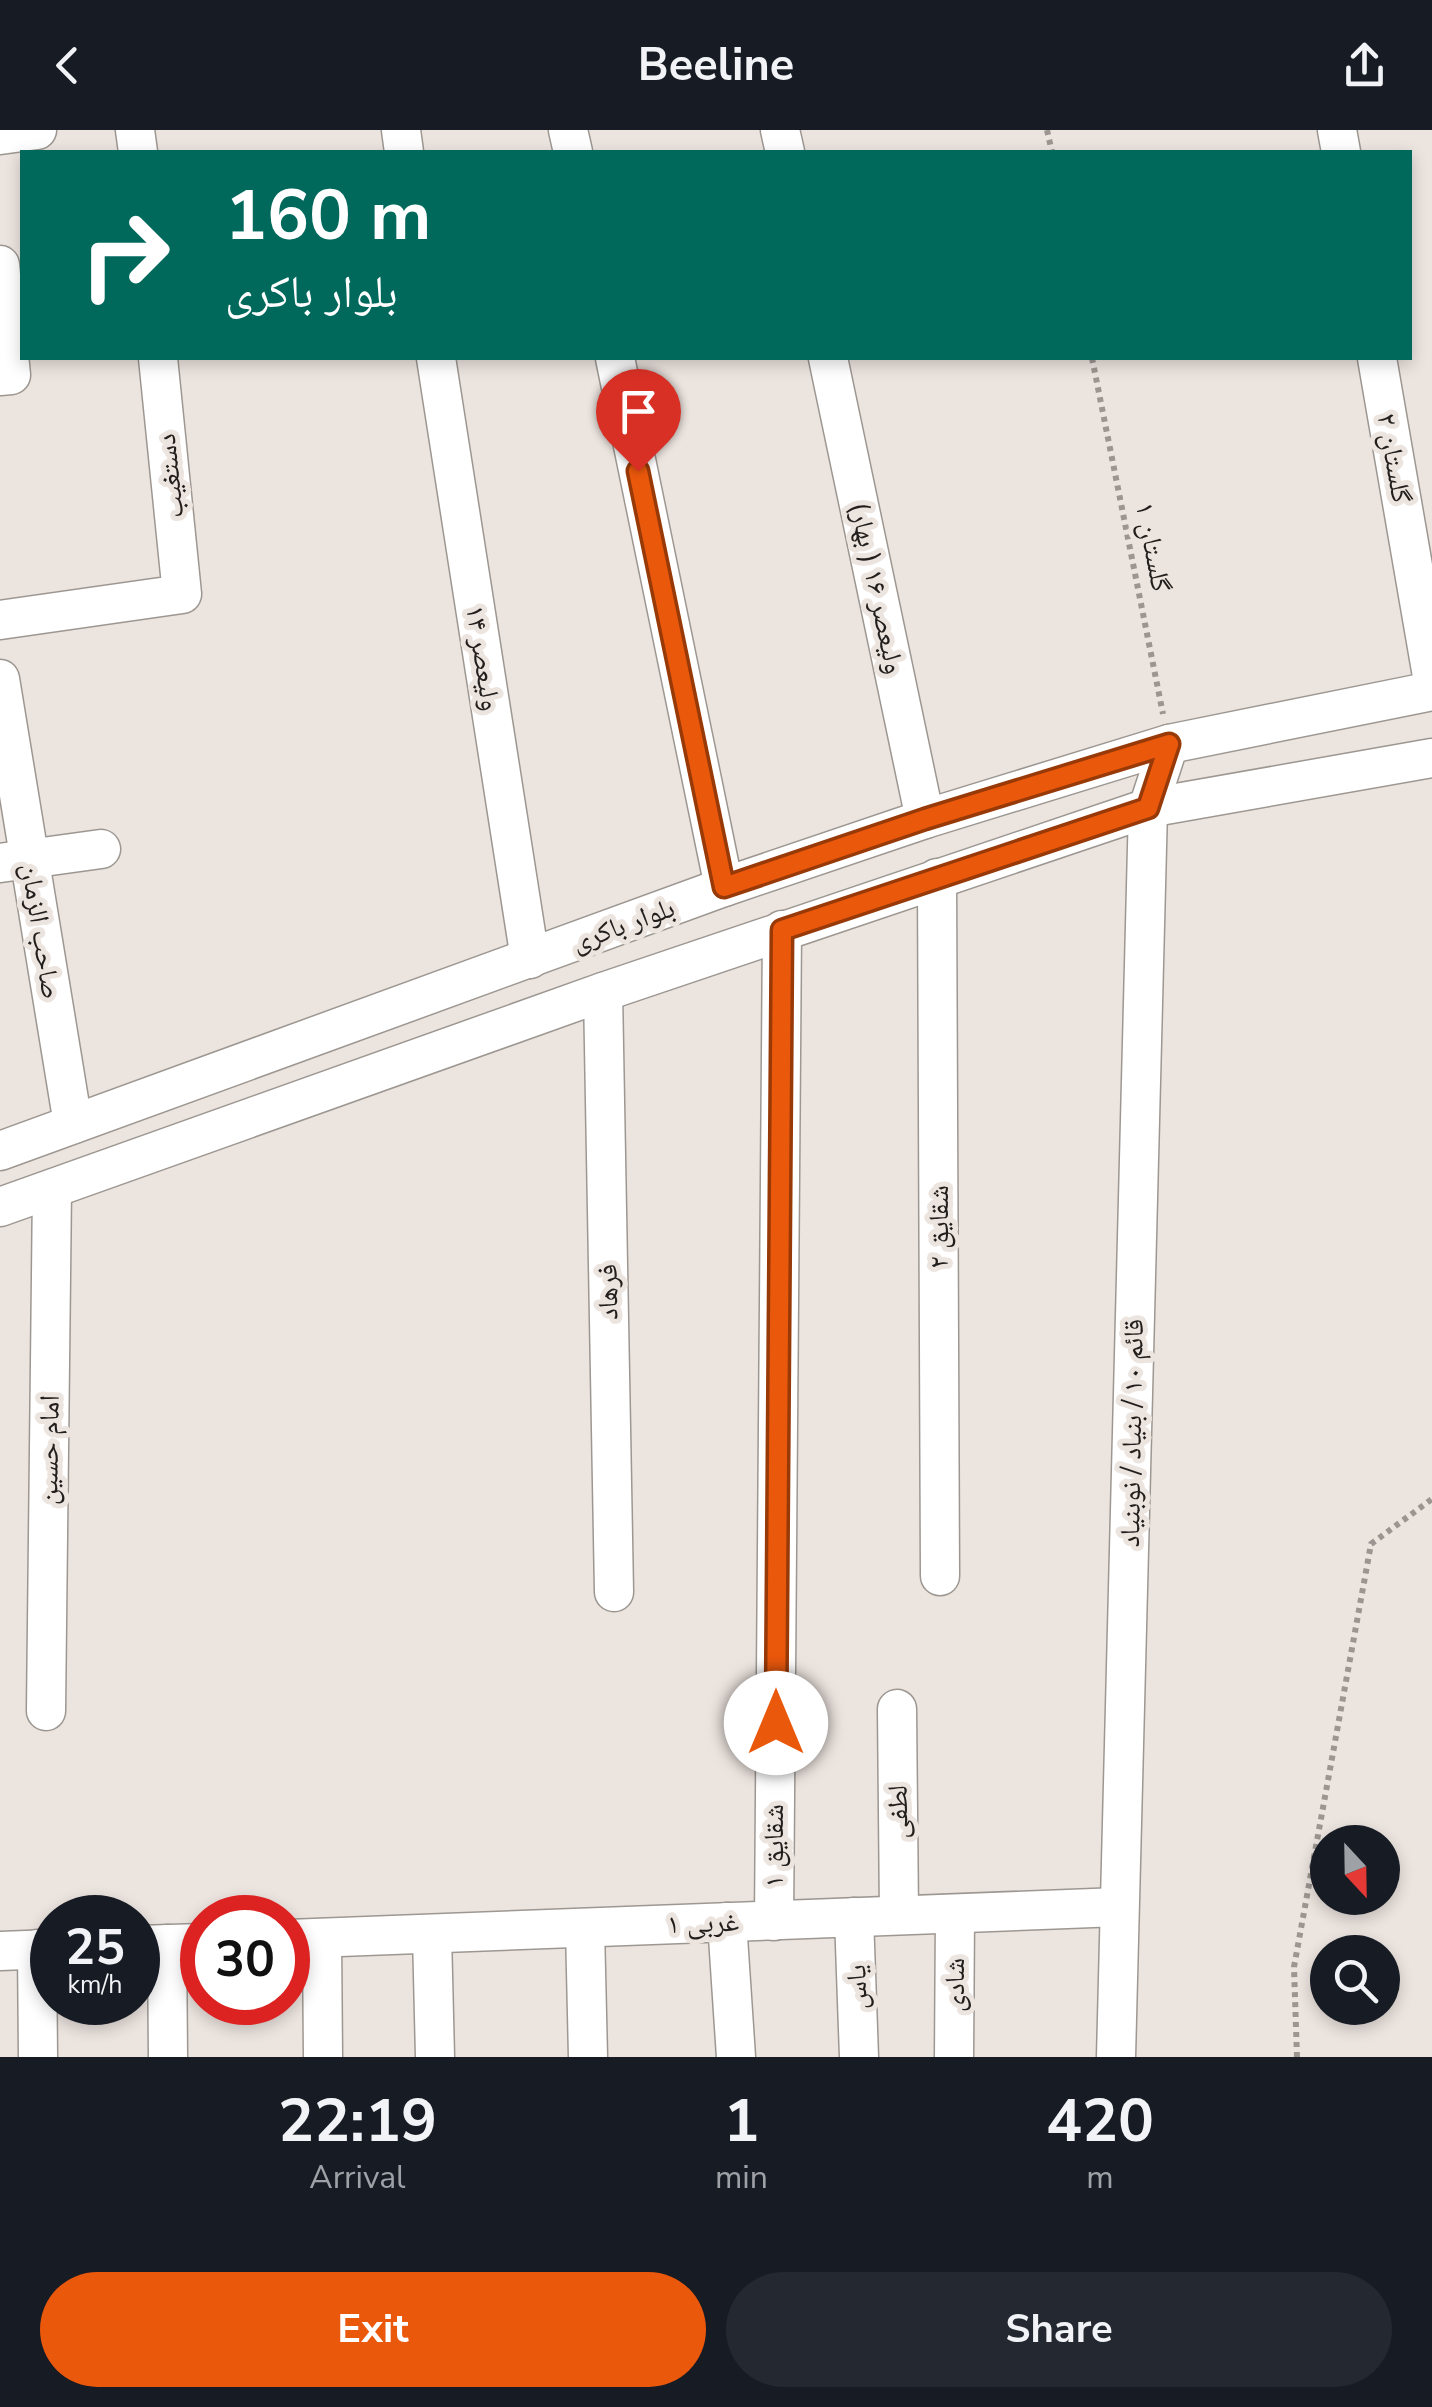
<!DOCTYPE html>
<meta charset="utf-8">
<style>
:root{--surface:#171b24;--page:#242831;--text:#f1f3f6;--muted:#9ea1a6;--accent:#ea580c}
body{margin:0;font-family:"Nunito Sans","Noto Naskh Arabic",sans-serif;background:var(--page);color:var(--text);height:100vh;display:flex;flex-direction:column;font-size:38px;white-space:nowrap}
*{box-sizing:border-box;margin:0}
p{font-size:32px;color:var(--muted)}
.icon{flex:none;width:55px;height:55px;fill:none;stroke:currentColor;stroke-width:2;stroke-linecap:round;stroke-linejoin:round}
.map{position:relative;height:1927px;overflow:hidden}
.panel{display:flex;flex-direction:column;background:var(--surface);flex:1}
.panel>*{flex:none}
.guide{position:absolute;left:20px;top:20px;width:1392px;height:210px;border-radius:0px;box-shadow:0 5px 15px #0003;background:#00695c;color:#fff;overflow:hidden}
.needle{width:65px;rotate:158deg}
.fabs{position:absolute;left:1310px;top:1695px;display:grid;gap:20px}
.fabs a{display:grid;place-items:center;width:90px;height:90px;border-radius:50%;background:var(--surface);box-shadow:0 5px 15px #0003;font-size:50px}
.speed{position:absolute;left:30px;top:1765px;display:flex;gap:20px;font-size:50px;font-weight:700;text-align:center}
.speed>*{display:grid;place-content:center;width:130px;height:130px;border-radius:50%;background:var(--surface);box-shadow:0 5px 15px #0003;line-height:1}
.speed small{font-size:25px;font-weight:400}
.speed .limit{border:15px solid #d22;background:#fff;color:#111}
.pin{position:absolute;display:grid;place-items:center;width:85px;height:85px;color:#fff;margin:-102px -42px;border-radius:50% 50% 50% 0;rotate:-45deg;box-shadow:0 0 10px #0007}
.pin .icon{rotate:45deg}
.me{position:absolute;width:110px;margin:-55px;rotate:0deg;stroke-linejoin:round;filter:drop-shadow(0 0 8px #0008)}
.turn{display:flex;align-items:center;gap:35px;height:210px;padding:0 40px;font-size:45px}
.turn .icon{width:130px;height:130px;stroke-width:2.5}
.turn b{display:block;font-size:70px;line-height:85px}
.eta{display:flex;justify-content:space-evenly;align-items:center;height:170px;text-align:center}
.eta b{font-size:60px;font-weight:700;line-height:70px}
.cta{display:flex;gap:20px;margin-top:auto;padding:20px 40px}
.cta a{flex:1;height:115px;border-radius:60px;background:var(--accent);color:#fff;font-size:40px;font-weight:700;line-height:115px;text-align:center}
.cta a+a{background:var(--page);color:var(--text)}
header{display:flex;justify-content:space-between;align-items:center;height:130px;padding:0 40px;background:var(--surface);font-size:45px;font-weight:700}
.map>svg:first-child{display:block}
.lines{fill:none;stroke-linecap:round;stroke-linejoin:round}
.minor-casing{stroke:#9d9792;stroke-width:41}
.path{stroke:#9c9692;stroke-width:6;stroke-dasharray:5 5;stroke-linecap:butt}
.minor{stroke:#fff;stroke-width:38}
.route-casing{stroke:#983908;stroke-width:25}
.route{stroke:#ea580c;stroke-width:18}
.labels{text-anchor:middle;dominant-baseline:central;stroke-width:10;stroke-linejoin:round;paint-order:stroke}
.street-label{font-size:28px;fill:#211e1c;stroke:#ece4df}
</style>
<header><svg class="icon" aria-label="back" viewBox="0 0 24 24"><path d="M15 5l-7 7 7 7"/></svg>Beeline<svg class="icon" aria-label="share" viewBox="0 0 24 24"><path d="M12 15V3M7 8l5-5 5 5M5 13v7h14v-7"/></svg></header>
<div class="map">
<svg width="1432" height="1927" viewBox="0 0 1432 1927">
<rect width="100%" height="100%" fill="#ece4df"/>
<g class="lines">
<defs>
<g id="minor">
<path d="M135,0l3,22"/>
<path d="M401,0l3,22"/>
<path d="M568,0l5,22"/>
<path d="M780,0l5,22"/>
<path d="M1337,0l4,22"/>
<path d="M0,5l37,-5"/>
<path d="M0,135l11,110 -11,1"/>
<path d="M436,228l94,601"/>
<path d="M615,228l109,529"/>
<path d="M828,228l97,461"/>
<path d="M1377,228l55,318"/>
<path d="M0,490l182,-26 -24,-236"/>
<path d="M0,549l73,445"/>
<path d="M0,733l101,-14"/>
<path d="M937,748l3,698"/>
<path d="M603,862l11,600"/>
<path d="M0,1021l724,-264 201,-68 244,-75 263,-53"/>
<path d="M0,1077l603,-215 545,-184 284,-50"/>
<path d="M897,1579l2,206"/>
<path d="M46,1581l6,-522"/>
<path d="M854,1787l5,140"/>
<path d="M774,1791l8,-991"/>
<path d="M727,1792l9,135"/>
<path d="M585,1798l3,129"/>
<path d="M432,1804l3,123"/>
<path d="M322,1808l1,119"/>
<path d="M288,1809l831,-32"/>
<path d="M167,1814l1,113"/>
<path d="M138,1815l64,-2"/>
<path d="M37,1819l1,108"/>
<path d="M0,1821l52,-2"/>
<path d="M954,1927l1,-143"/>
<path d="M1116,1927l32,-1249 21,-64"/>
</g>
</defs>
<!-- minor casing -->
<use href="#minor" class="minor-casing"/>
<!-- path -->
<g class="path">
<path d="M1047,0l5,22"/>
<path d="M1092,228l71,356"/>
<path d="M1297,1927l-3,-90 77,-423 61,-45"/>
</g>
<!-- minor -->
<use href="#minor" class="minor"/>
</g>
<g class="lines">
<defs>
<path id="route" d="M638,341l86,416 201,-68 244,-75 -21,64 -366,122 -6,793"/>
</defs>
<!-- route casing -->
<use href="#route" class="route-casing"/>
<!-- route -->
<use href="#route" class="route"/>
</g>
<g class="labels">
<!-- street labels -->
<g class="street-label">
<text transform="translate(1394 328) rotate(80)">گلستان ۲</text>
<text transform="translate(170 346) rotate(-96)">دستغیب</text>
<text transform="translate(1153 417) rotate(79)">گلستان ۱</text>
<text transform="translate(877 458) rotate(78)">ولیعصر ۱۶ ( بهار)</text>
<text transform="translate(483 528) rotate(81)">ولیعصر ۱۴</text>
<text transform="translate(623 795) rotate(-20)">بلوار باکری</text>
<text transform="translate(41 801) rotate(81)">صاحب الزمان</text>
<text transform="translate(939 1097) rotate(-90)">شقایق ۲</text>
<text transform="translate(608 1162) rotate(-91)">فرهاد</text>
<text transform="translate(1132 1303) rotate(-89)">قائم ۱۰ / بنیاد / نوبنیاد</text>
<text transform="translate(49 1320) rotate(-89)">امام حسین</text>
<text transform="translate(898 1682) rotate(-91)">لطفی</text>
<text transform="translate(774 1716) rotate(-90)">شقایق ۱</text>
<text transform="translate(703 1793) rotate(-2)">۱ غربی</text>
<text transform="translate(955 1855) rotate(-90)">شادی</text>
<text transform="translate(857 1857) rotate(-92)">یاس</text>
</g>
</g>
</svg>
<div class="fabs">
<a><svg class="needle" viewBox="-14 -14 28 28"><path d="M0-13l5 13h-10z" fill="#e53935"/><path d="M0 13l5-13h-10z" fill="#9ea1a6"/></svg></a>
<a><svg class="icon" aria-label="search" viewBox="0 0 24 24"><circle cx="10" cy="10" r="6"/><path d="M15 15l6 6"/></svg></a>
</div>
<div class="speed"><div>25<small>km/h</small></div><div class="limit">30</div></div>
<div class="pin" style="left:638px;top:341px;background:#d93025"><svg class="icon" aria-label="arrive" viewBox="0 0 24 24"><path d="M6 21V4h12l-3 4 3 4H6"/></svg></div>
<svg class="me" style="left:776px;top:1593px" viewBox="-20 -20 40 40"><circle r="19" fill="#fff"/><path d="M0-13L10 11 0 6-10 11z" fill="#ea580c"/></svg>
<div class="guide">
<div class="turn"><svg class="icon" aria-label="right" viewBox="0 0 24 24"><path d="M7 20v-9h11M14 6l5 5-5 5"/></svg><div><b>160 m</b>بلوار باکری</div></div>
</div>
</div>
<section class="panel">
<div class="eta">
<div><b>22:19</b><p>Arrival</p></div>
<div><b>1</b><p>min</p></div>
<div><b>420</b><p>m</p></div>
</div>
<div class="cta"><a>Exit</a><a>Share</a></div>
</section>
